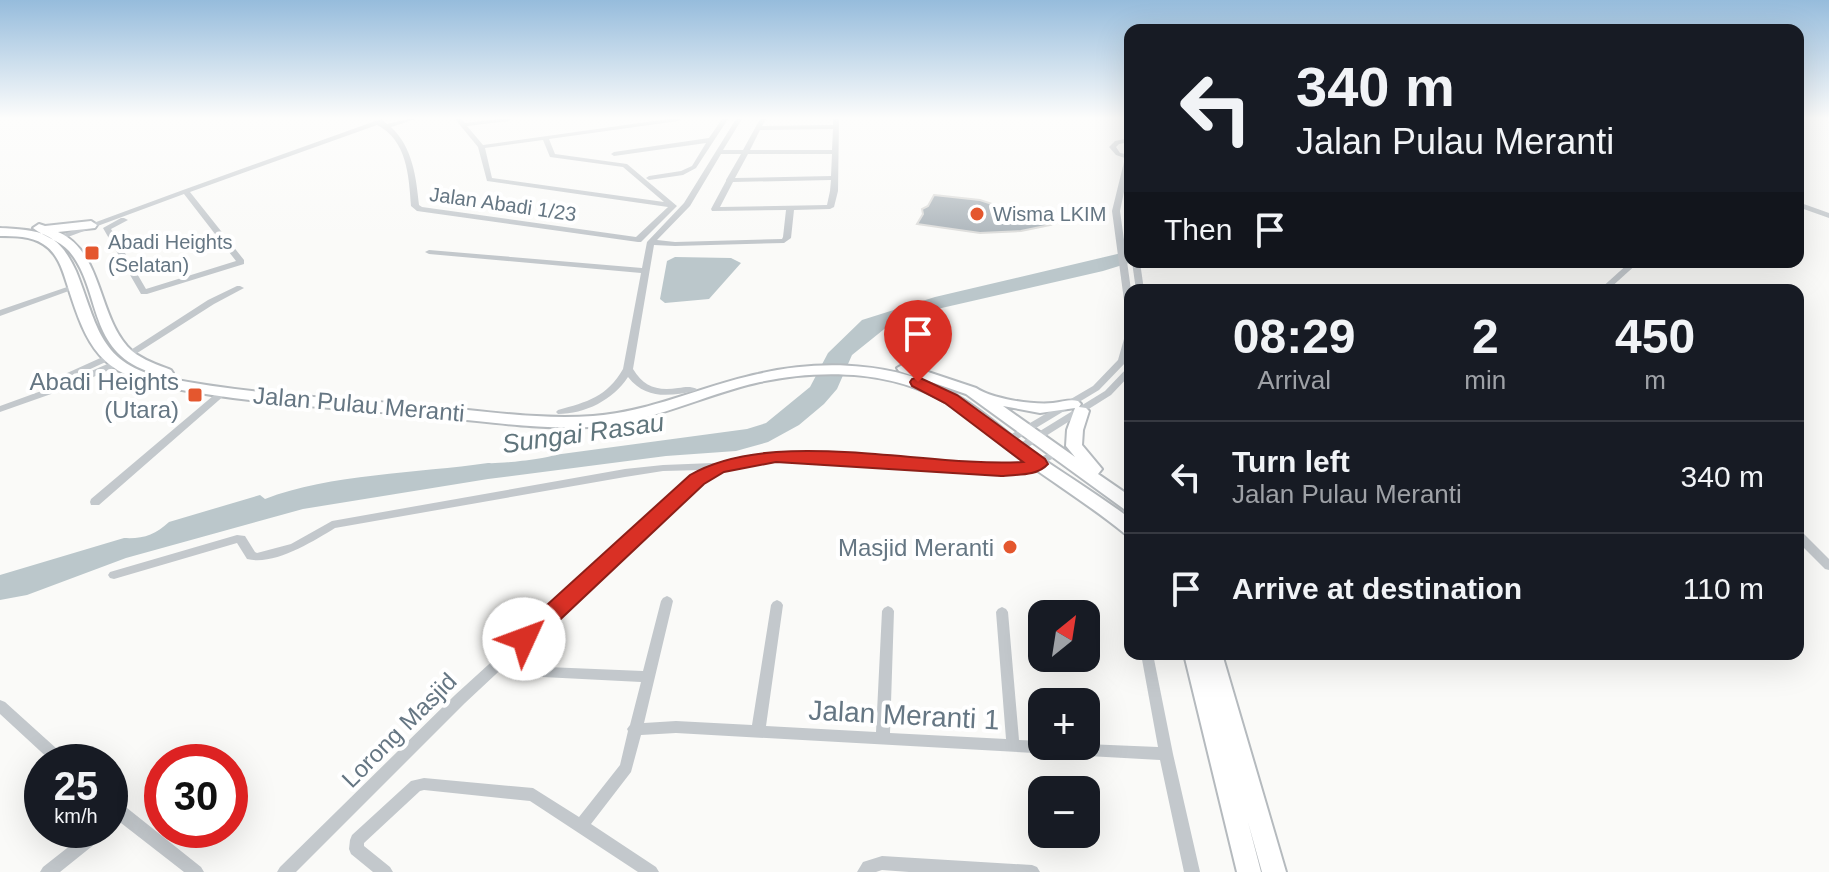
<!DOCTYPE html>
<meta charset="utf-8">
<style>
:root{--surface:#171b24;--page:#242831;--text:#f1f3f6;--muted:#9ea1a6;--line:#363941}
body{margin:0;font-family:Helvetica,sans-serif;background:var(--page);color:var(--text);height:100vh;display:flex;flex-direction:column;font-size:30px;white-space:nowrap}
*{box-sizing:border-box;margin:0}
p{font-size:26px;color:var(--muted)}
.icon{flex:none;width:44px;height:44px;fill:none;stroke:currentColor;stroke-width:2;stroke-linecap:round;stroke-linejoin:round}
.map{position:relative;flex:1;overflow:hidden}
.details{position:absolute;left:1124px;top:284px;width:680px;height:376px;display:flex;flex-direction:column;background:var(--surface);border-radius:16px;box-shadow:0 8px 32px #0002}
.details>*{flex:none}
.top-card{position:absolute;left:1124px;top:24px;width:680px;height:244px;border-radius:16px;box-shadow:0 8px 32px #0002;background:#171b24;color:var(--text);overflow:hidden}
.needle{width:52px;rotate:30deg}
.tools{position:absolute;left:1028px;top:600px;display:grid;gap:16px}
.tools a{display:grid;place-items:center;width:72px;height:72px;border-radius:16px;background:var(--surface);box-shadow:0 8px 32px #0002;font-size:40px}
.speed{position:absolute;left:24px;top:744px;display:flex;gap:16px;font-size:40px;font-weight:700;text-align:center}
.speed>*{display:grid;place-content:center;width:104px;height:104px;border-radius:50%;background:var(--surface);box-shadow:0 8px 32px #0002;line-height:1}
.speed small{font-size:20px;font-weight:400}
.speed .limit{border:12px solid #d22;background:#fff;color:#111}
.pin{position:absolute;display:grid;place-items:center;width:68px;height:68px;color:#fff;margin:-82px -34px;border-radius:50% 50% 50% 0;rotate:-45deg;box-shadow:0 0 8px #0007}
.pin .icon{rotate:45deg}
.me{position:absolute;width:88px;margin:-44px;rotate:47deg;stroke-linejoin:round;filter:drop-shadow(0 0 6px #0008)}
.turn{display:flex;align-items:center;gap:28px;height:168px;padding:0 40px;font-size:36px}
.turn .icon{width:104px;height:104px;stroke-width:2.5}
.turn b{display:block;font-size:56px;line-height:68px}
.then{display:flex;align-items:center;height:76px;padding:0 40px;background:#0003;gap:16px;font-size:30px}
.eta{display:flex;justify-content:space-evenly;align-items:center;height:136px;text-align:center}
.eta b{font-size:48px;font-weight:700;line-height:56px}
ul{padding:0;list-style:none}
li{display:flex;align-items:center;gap:24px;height:112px;padding:0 40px;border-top:2px solid var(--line)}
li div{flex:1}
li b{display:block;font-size:30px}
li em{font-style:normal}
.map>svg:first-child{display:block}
</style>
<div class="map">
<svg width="1829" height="872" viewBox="0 0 1829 872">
<rect width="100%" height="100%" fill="#fafaf8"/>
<path fill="#bbc7cb" d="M 1130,251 L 1132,262 L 1103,271 L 898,318 L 852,355 L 837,389 L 824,404 L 799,425 L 768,442 L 736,451 L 666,456 L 488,479 L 303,509 L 126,558 L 27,595 L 0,600 L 0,575 L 124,538 C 143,539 155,535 169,522 L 260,495 L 265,499 C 329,474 419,473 488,463 C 498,464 547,459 554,455 L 747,429 L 766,423 L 810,387 L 828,353 L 862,320 L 935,297 Z
M 675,257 L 731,258 L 741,263 L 709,299 L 665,303 L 660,299 L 667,261 Z"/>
<path fill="#aab3b9" stroke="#dcdcda" stroke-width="2" d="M 934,195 L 980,200 L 1001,207 L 1002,204 L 1030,213 L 1050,225 L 1021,231 L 980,233 L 917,224 L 923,214 L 922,209 L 928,206 Z"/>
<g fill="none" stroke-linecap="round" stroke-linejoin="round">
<g stroke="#b5babe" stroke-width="4">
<path id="primary" d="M 91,221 L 97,225 L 95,228 L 58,232 C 104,252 97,319 132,351 C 143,360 158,365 171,370 L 173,373 L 171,376 C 161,378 151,373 142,369 C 87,345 101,289 69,251 C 59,240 44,237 33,228 L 39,224 L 45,226 Z
M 0,228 C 16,229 35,229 49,237 C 62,244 70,258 76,271 C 98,326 99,365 166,378 C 252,395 342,399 430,406 C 484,411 539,420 593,416 C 650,412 702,386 758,374 C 821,359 896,362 954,394 C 982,409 1005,432 1030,450 C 1061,472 1094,492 1124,514 L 1130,519 L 1130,535 L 1124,533 C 1091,506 1055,484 1021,459 C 995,441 972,418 945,402 C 891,370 820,369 760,382 C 702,395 649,424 589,427 C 534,430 478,420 424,416 C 339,408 250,404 166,387 C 100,374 87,347 68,287 C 63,271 58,253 43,244 C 31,236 14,236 0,236 Z
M 904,364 L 976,388 C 992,399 1033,405 1053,403 C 1062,402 1070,399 1078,401 L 1081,404 L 1079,407 L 1086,408 L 1089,411 L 1083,430 L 1082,445 L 1102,469 L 1098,474 L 1130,496 L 1130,511 L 1124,509 L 966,394 L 899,371 L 897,368 ZM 1003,406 L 1040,413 L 1075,408 L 1067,430 L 1066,446 L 1075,457 Z
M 1184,654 L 1222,654 L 1286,872 L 1262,872 L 1248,822 L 1261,872 L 1237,872 Z"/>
</g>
<path fill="#c3c8cc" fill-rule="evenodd" d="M 381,119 L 387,124 L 408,119 L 416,119 L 391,127 C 413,148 416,177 419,205 L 422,207 L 636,237 L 668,207 L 487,181 L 478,147 L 455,119 L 461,119 L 465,123 L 498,119 L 512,119 L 509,121 L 467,126 L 483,145 L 668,119 L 681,119 L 678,121 L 549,139 L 555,154 L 627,164 L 677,206 L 641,242 L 638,242 L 417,211 L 411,206 C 409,176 407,140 377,125 L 190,192 L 244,260 L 244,264 L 147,294 L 141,294 L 103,228 L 121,218 L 124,218 L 128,220 L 111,229 L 146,289 L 236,261 L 184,194 L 57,241 L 54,241 L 50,239 L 183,190 ZM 543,140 L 550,157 L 623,167 L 664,202 L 492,178 L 485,148 Z
M 722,119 L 728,119 L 696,168 L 683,175 L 649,180 L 646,178 L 649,176 L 681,171 L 692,166 L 706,143 L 614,156 L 611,154 L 614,152 L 709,138 Z
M 736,119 L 742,119 L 723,150 L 743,150 L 760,119 L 766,119 L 762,126 L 833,125 L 833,119 L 839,119 L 838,191 L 834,207 L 830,209 L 794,210 L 791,238 L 784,243 L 675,246 L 654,245 L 633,369 C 644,387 657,391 678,388 C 686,387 690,386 697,389 L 695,391 C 670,396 646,400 628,377 C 613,400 585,414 558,414 L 556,412 L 558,410 C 587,402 607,397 623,369 L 641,273 L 429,254 L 425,252 L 429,250 L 642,268 L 647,242 L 684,203 ZM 833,129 L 832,150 L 750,150 L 760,130 ZM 721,154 L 741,154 L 726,180 L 726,181 L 711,209 L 712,211 L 786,210 L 783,237 L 782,239 L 675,242 L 657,240 L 690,206 ZM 748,154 L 832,154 L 831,176 L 735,178 ZM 831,180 L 830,191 L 827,205 L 720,207 L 733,182 Z
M 1130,138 L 1130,142 L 1119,144 L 1116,147 L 1120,153 L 1130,155 L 1130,163 L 1120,211 L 1131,290 L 1130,318 L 1126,315 L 1112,211 L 1125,158 L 1116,155 L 1109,147 L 1115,141 Z
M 1127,202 L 1130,202 L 1130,223 L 1126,221 Z
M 1798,202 L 1829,213 L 1829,218 L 1798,207 Z
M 1132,262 L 1140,262 L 1144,290 L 1136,290 Z
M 1630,262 L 1639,262 L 1608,290 L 1599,290 Z
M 70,286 L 73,286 L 77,288 L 0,316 L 0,310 Z
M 237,286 L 240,286 L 244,288 L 214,304 L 131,357 L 125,357 L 123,355 L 208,300 Z
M 1491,288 L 1505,288 L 1509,290 L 1490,290 Z
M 1130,329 L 1130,348 L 1127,361 L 1099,390 L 1011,443 L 1003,443 L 1002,441 L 1003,439 L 1093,386 L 1118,360 L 1126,332 Z
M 107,355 L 110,356 L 112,358 L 110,360 L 62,382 L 59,385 L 112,362 L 118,362 L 120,364 L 118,366 L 71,387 L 0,412 L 0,406 L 44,390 L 56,378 Z
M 1130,367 L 1130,375 L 1111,395 L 1022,451 L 1014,451 L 1013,449 L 1014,447 L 1105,391 L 1127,368 Z
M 223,389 L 226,390 L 228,392 L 226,394 L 99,505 L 91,505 L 90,502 L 91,499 L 220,390 Z
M 1057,449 L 1061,450 L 1062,452 L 1061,454 L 1034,469 L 1020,472 L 776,459 L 741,463 L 711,474 L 465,703 L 296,872 L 277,872 L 280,867 L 455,695 L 703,470 L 663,471 L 625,477 L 335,528 C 312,542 274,566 247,559 L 237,543 L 114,579 L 110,578 L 108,575 L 110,572 L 237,535 L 245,536 L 255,552 L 257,553 L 291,544 L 332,521 L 625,469 L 663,465 L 713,463 L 717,464 L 740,457 L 776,453 L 1020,466 L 1027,464 Z
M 1798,531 L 1802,532 L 1829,559 L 1829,570 L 1825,569 L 1798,542 Z
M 667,596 L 671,598 L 673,601 L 644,723 L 676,721 L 752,725 L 771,605 L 773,602 L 777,600 L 781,602 L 783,605 L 766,726 L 876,732 L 882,611 L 884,608 L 888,606 L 892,608 L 894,611 L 890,733 L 1006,739 L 996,612 L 998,609 L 1002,607 L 1006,609 L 1008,612 L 1019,740 L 1042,741 L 1042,746 L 1086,746 L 1086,744 L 1158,747 L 1141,654 L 1153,654 L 1173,754 L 1200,872 L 1184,872 L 1160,760 L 676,733 L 641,735 L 631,772 L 591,824 L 656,867 L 659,872 L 638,872 L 530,801 L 424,790 L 420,791 L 364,843 L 364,846 L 390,867 L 393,872 L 373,872 L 351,854 L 349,849 L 350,840 L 352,835 L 411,781 L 424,778 L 533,788 L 579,817 L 620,765 L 628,731 L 627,729 L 630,725 L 641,682 L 523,676 L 518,675 L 517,671 L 518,667 L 523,666 L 643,671 L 661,601 L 663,598 Z
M 0,700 L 5,702 L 67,758 L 69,762 L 52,762 L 0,714 Z
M 110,798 L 127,808 L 201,867 L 204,872 L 184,872 L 121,823 L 110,830 Z
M 90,830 L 108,830 L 106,835 L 60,872 L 40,872 L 43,867 Z
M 882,856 L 1032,865 L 1037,867 L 1040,872 L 909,872 L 882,870 L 876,872 L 857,872 L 863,862 Z"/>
<use href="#primary" fill="#fff" fill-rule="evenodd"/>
</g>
<linearGradient id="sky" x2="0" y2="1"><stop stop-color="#96bcdc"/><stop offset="0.49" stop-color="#fdfdfc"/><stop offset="1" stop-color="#fdfdfc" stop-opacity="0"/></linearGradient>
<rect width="1829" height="241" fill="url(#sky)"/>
<path fill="#d93025" stroke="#8d1f18" stroke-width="2" d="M 918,377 L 957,395 L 1045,459 L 1048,464 C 1036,477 1017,474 1001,476 L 776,462 L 724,472 L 704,484 L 532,646 L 524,648 L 516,646 L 513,639 L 516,633 L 690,475 C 774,426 925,468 1023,462 L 945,403 L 912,386 L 910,382 L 912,379 Z"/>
<g fill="#e4572e" stroke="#fff" stroke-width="3">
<circle cx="977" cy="214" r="8"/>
<rect x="84" y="245" width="16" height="16" rx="4"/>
<rect x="187" y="387" width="16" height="16" rx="4"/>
<circle cx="1010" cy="547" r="8"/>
</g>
<g text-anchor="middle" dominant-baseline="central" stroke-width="8" stroke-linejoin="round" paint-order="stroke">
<g font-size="20" fill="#657683" stroke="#fff">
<text transform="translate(503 204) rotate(8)">Jalan Abadi 1/23</text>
</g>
<g font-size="20" fill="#657683" stroke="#fff" text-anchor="start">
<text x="993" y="214">Wisma LKIM</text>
<text x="108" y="242">Abadi Heights<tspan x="108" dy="23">(Selatan)</tspan></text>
</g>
<g font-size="24" fill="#657683" stroke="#fff" text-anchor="end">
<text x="179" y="381">Abadi Heights<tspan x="179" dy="28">(Utara)</tspan></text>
<text x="994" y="547">Masjid Meranti</text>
</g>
<g font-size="24" fill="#657683" stroke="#fff">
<text transform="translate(359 404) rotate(5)">Jalan Pulau Meranti</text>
<text transform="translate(399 730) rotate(-45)">Lorong Masjid</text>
</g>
<g font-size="26" font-style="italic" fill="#60757c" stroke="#fff">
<text transform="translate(583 433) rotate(-8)">Sungai Rasau</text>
</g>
<g font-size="28" fill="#657683" stroke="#fff">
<text transform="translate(904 715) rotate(3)">Jalan Meranti 1</text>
</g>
</g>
</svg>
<div class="tools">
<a><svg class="needle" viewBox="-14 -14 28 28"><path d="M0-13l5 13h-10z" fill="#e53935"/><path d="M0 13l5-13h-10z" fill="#9ea1a6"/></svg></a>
<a>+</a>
<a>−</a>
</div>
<div class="speed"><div>25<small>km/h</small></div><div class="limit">30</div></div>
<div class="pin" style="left:918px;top:382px;background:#d93025"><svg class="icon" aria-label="arrive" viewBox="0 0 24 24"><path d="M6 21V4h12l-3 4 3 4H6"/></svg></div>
<svg class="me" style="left:524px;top:639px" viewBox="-20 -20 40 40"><circle r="19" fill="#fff"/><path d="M0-13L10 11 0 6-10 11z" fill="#d93025"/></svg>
<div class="top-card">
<div class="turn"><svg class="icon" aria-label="left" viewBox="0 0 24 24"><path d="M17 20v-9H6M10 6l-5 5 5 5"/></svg><div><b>340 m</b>Jalan Pulau Meranti</div></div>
<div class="then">Then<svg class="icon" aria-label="arrive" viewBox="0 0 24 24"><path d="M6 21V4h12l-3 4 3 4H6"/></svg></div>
</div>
<section class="details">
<div class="eta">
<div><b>08:29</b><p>Arrival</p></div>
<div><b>2</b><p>min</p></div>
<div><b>450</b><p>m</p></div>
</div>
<ul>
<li><svg class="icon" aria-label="left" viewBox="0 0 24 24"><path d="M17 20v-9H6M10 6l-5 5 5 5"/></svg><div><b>Turn left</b><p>Jalan Pulau Meranti</p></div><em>340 m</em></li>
<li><svg class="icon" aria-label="arrive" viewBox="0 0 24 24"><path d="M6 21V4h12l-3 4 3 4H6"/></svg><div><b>Arrive at destination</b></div><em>110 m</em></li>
</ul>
</section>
</div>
